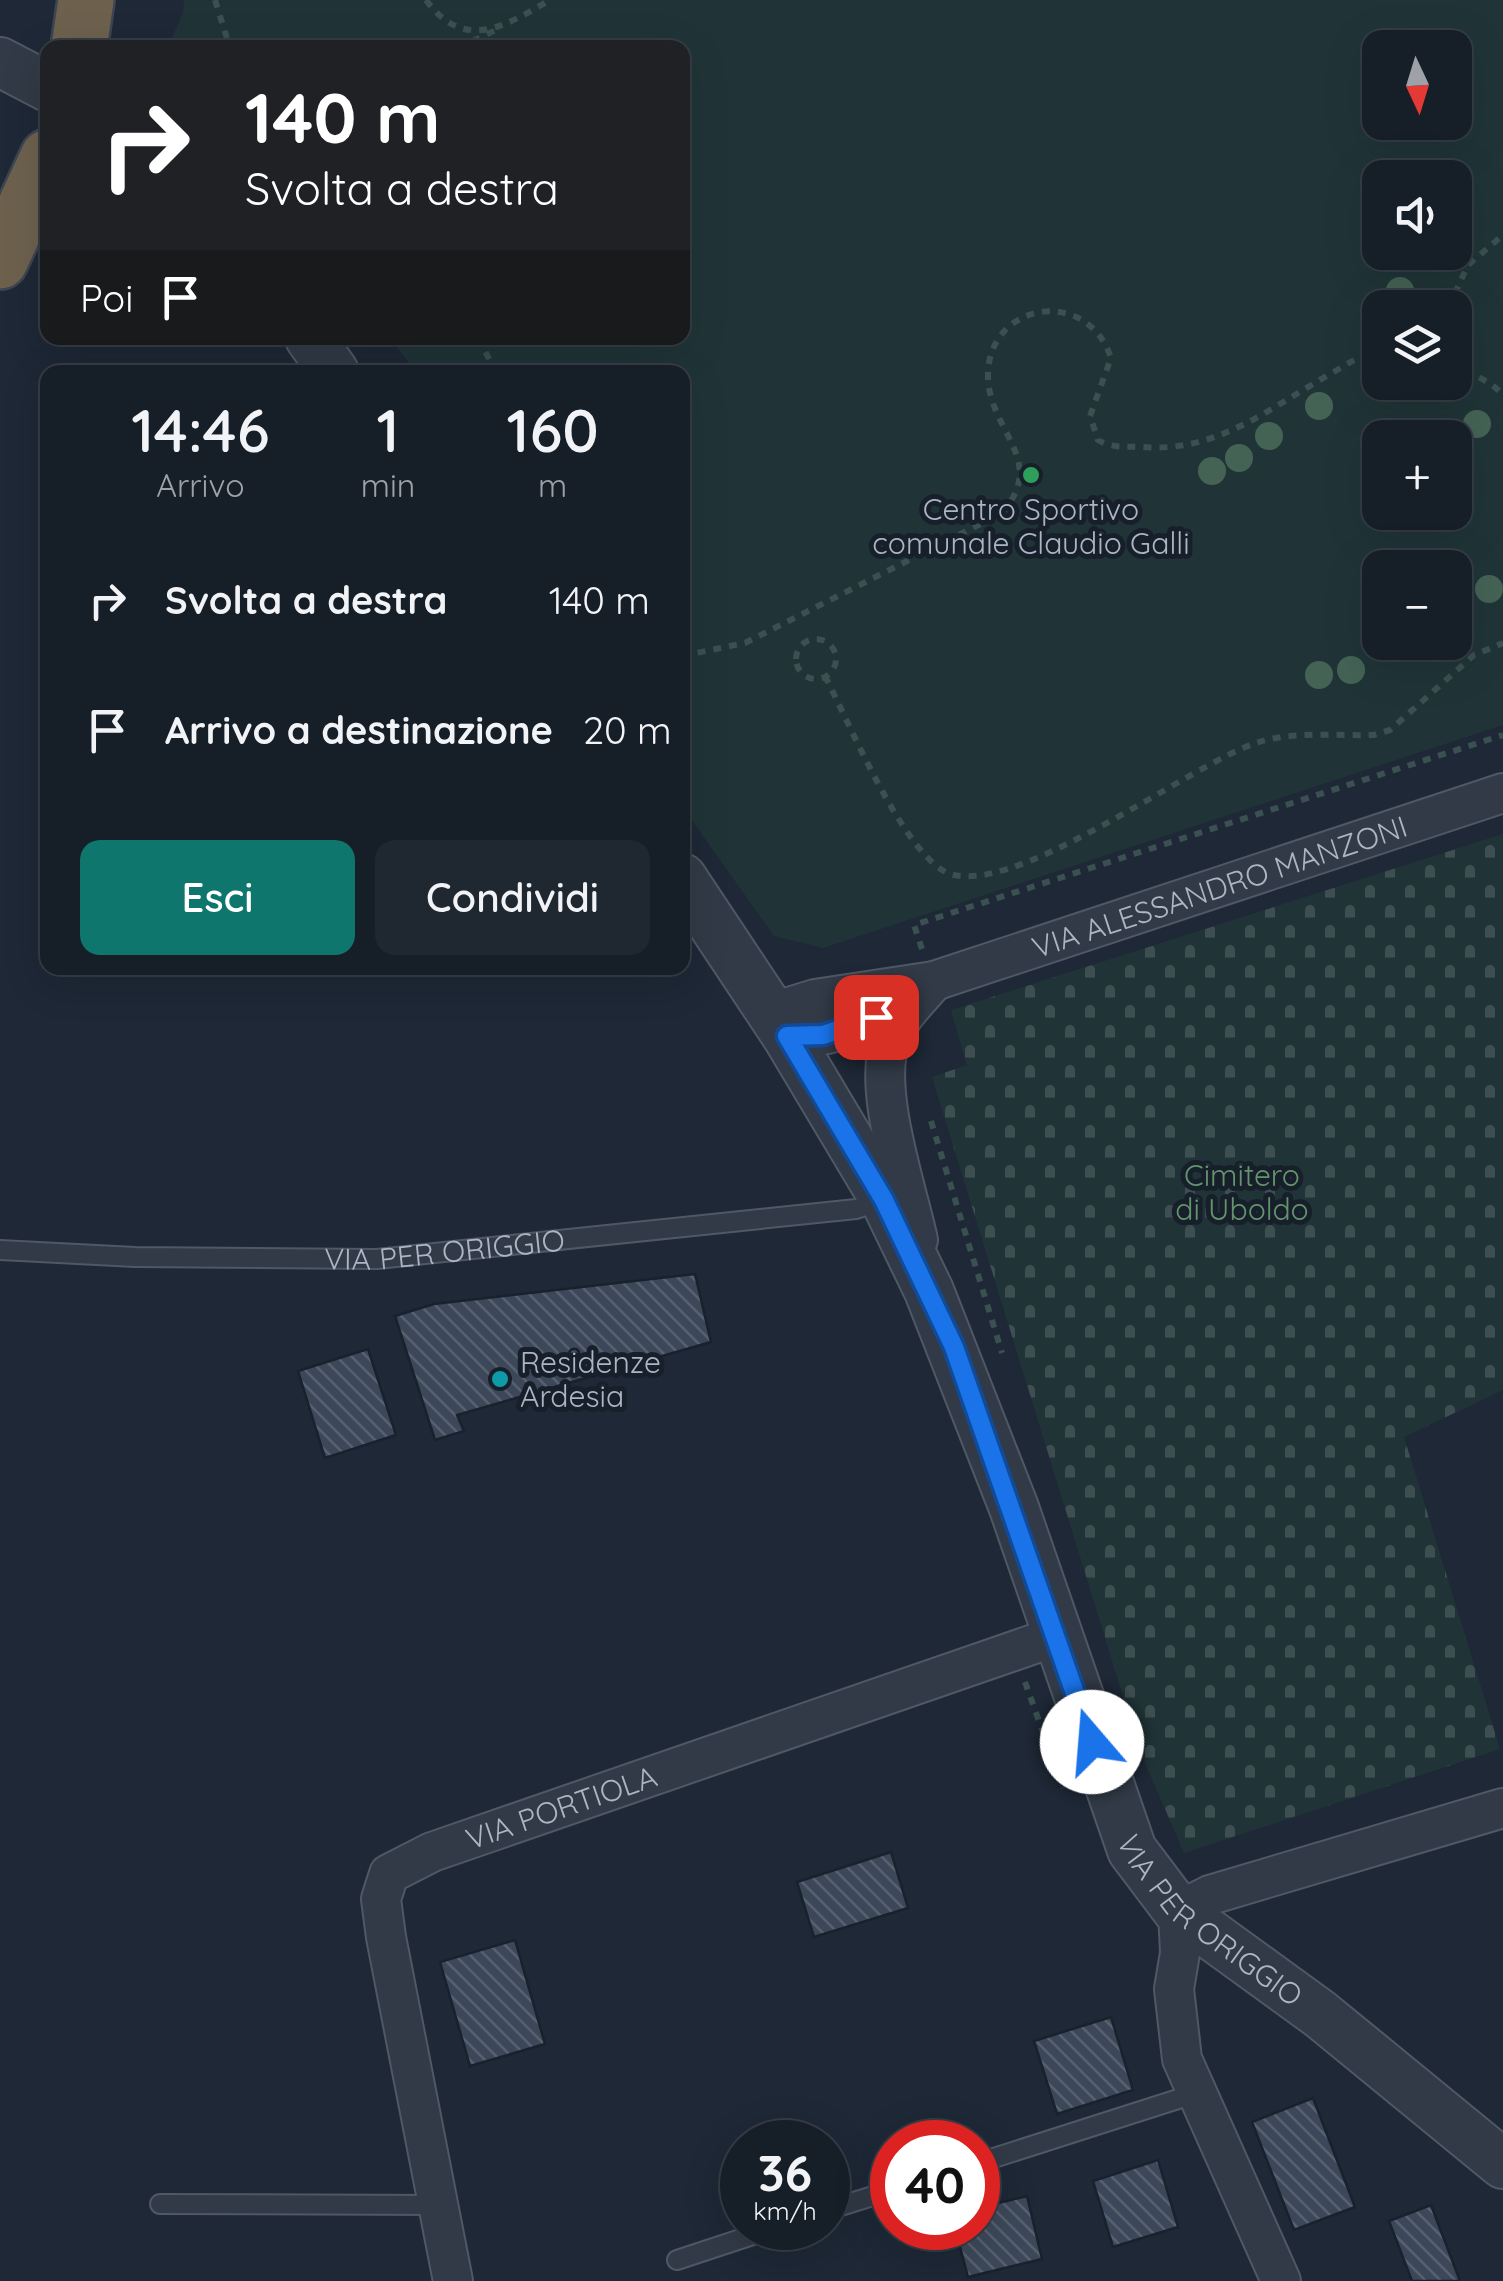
<!DOCTYPE html>
<html lang="it">
<meta charset="utf-8">
<style>
:root{--surface:#161e28;--page:#1f2730;--text:#f1f3f6;--muted:#9ea2a8;--line:#353c45;--accent:#0f766e}
body{margin:0;font-family:Quicksand,sans-serif;background:var(--page);color:var(--text);height:100vh;display:flex;flex-direction:column;font-size:38px;white-space:nowrap}
*{box-sizing:border-box;margin:0}
p{font-size:32px;color:var(--muted)}
.icon{flex:none;width:55px;height:55px;fill:none;stroke:currentColor;stroke-width:2;stroke-linecap:round;stroke-linejoin:round}
.map{position:relative;flex:1;overflow:hidden}
.drawer{position:absolute;left:40px;top:365px;width:650px;height:610px;display:flex;flex-direction:column;background:var(--surface);border-radius:20px;box-shadow:0 10px 40px #0002,0 0 0 2px var(--line)}
.drawer>*{flex:none}
.hud{position:absolute;left:40px;top:40px;width:650px;height:305px;border-radius:20px;box-shadow:0 10px 40px #0002,0 0 0 2px var(--line);background:#202124;color:#fff;overflow:hidden}
.needle{width:65px;rotate:176deg}
.buttons{position:absolute;left:1362px;top:30px;display:grid;gap:20px}
.buttons a{display:grid;place-items:center;width:110px;height:110px;border-radius:20px;background:var(--surface);box-shadow:0 10px 40px #0002,0 0 0 2px var(--line);font-size:50px}
.speed{position:absolute;left:720px;top:2120px;display:flex;gap:20px;font-size:50px;font-weight:700;text-align:center}
.speed>*{display:grid;place-content:center;width:130px;height:130px;border-radius:50%;background:var(--surface);box-shadow:0 10px 40px #0002,0 0 0 2px var(--line);line-height:1}
.speed small{font-size:25px;font-weight:400}
.speed .limit{border:15px solid #d22;background:#fff;color:#111}
.pin{position:absolute;display:grid;place-items:center;width:85px;height:85px;color:#fff;margin:-42px;border-radius:20px;box-shadow:0 5px 15px #0006}
.me{position:absolute;width:110px;margin:-55px;rotate:342deg;stroke-linejoin:round;filter:drop-shadow(0 0 8px #0008)}
.turn{display:flex;align-items:center;gap:35px;height:210px;padding:0 40px;font-size:45px}
.turn .icon{width:130px;height:130px;stroke-width:2.5}
.turn b{display:block;font-size:70px;line-height:85px}
.then{display:flex;align-items:center;height:95px;padding:0 40px;background:#0003;gap:20px;font-size:38px}
.eta{display:flex;justify-content:space-evenly;align-items:center;height:170px;text-align:center}
.eta b{font-size:60px;font-weight:600;line-height:70px}
.cta{display:flex;gap:20px;margin-top:auto;padding:20px 40px}
.cta a{flex:1;height:115px;border-radius:20px;background:var(--accent);color:#fff;font-size:40px;font-weight:600;line-height:115px;text-align:center}
.cta a+a{background:var(--page);color:var(--text)}
ul{padding:0;list-style:none}
li{display:flex;align-items:center;gap:30px;height:130px;padding:0 40px}
li div{flex:1}
li b{display:block;font-size:38px}
li em{font-style:normal}
.map>svg:first-child{display:block}
</style>
<div class="map">
<svg width="1503" height="2281" viewBox="0 0 1503 2281">
<defs>
<pattern id="cemetery-stones" width="16" height="16" patternUnits="userSpaceOnUse" patternTransform="scale(2.5)"><rect width="16" height="16" fill="#203437"/><path d="M2 7V4a2 2 0 0 1 4 0v3zM10 15v-3a2 2 0 0 1 4 0v3z" fill="#3e4f52"/></pattern>
<pattern id="building-back-hatch" width="6" height="6" patternUnits="userSpaceOnUse" patternTransform="scale(2.5)"><rect width="6" height="6" fill="#3c4859"/><path d="M-1 5l2 2M0 0l6 6M5-1l2 2" fill="none" stroke="#56606f"/></pattern>
</defs>
<rect width="100%" height="100%" fill="#1e2836"/>
<path fill="url(#cemetery-stones)" d="M 1503,834 L 1503,1390 L 1404,1437 L 1500,1749 L 1184,1853 L 1140,1751 L 932,1077 L 967,1065 L 951,1010 Z"/>
<path fill="#203437" fill-rule="evenodd" d="M 184,0 L 1503,0 L 1503,725 L 823,948 L 774,936 L 683,808 L 682,372 L 416,372 L 391,340 L 359,348 L 352,338 L 682,338 L 682,48 L 168,47 L 183,13 ZM 1380,48 L 1455,48 L 1455,122 L 1380,122 ZM 1380,178 L 1455,178 L 1455,252 L 1380,252 ZM 1380,308 L 1455,308 L 1455,382 L 1380,382 ZM 1380,438 L 1455,438 L 1455,512 L 1380,512 ZM 1380,568 L 1455,568 L 1455,642 L 1380,642 Z"/>
<path fill="url(#building-back-hatch)" stroke="#19212d" stroke-width="2.5" d="M 695,1274 L 711,1342 L 457,1415 L 464,1431 L 435,1440 L 395,1316 L 434,1304 Z
M 368,1349 L 396,1435 L 325,1458 L 298,1371 Z
M 891,1852 L 908,1908 L 814,1937 L 797,1882 Z
M 515,1940 L 545,2044 L 470,2066 L 440,1962 Z
M 1111,2017 L 1133,2090 L 1057,2114 L 1034,2041 Z
M 1313,2098 L 1355,2207 L 1294,2230 L 1252,2122 Z
M 1158,2160 L 1178,2227 L 1113,2247 L 1093,2181 Z
M 1027,2196 L 1042,2259 L 968,2277 L 955,2228 L 978,2228 L 978,2208 Z
M 1431,2205 L 1460,2281 L 1412,2281 L 1389,2221 Z"/>
<g fill="none" stroke-linecap="round" stroke-linejoin="round">
<g stroke="#4f5865" stroke-width="22">
<g id="service">
<path id="s1" d="M 0,1250 L 135,1257 L 377,1259 L 856,1209 L 884,1200"/>
<path d="M 978,2163 L 1197,2093"/>
<path d="M 160,2204 L 439,2205"/>
<path d="M 828,2210 L 892,2190"/>
<path d="M 677,2260 L 774,2228"/>
</g>
</g>
<g stroke="#4f5865" stroke-width="42">
<g id="minor">
<path id="s2" d="M 773,1012 L 815,999 L 934,981 L 1503,793"/>
<path d="M 787,1036 C 834,1042 876,1017 915,993"/>
<path d="M 918,1240 C 907,1188 870,1084 892,1036 C 901,1015 920,998 934,981"/>
<path id="s3" d="M 453,2281 L 386,1937 L 381,1899 L 389,1874 L 432,1852 L 1057,1636"/>
<path d="M 1281,2281 L 1182,2059 L 1174,1989 L 1180,1953 L 1178,1911 L 1210,1895 L 1503,1808"/>
</g>
</g>
<g stroke="#4f5865" stroke-width="52">
<g id="tertiary">
<path d="M 0,62 L 48,87"/>
<path d="M 310,338 L 334,372"/>
<path id="s4" d="M 682,878 L 787,1036 L 885,1200 L 929,1291 L 1014,1508 L 1132,1850 L 1178,1911 L 1320,2014 L 1503,2164"/>
</g>
</g>
<g stroke="#3c4551" stroke-width="60">
<path id="motorway" d="M 79,48 L 86,0
M 0,261 L 48,157"/>
</g>
<path stroke="#3a5051" stroke-width="6" stroke-dasharray="8 8" stroke-linecap="butt" d="M 215,0 L 230,48
M 426,0 C 464,52 504,27 550,0
M 458,48 L 496,30
M 1448,308 L 1468,265 L 1503,235
M 478,338 L 496,372
M 1455,357 C 1467,377 1491,378 1503,396
M796 659a20 20 0 1 1 40 0a20 20 0 1 1-40 0Z
M 682,656 L 745,643 L 1002,513 C 1048,460 990,432 988,378 C 986,302 1087,285 1111,358 L 1090,416 L 1098,440 C 1113,449 1125,446 1142,447 C 1218,453 1269,408 1332,373 C 1348,364 1361,354 1380,350
M 825,676 C 850,725 899,842 942,870 C 1003,908 1192,762 1259,742 C 1294,731 1337,736 1373,735 L 1390,730 L 1474,655 L 1503,643
M 922,949 L 914,925 L 1503,735
M 931,1121 L 1002,1353
M 1025,1682 L 1063,1788"/>
<use href="#service" stroke="#313a46" stroke-width="18"/>
<use href="#minor" stroke="#313a46" stroke-width="38"/>
<use href="#tertiary" stroke="#313a46" stroke-width="48"/>
<use href="#motorway" stroke="#6d614e" stroke-width="55"/>
</g>
<g fill="#446355">
<circle cx="1400" cy="291" r="14"/>
<circle cx="1319" cy="406" r="14"/>
<circle cx="1477" cy="424" r="14"/>
<circle cx="1269" cy="436" r="14"/>
<circle cx="1239" cy="458" r="14"/>
<circle cx="1212" cy="471" r="14"/>
<circle cx="1489" cy="589" r="14"/>
<circle cx="1351" cy="670" r="14"/>
<circle cx="1319" cy="675" r="14"/>
</g>
<g fill="none" stroke-linecap="round" stroke-linejoin="round">
<g stroke="#114b97" stroke-width="25">
<path id="route" d="M 876,1017 L 823,1035 L 787,1036 L 884,1200 L 954,1347 L 1092,1742"/>
</g>
<use href="#route" stroke="#1a73e8" stroke-width="18"/>
</g>
<circle fill="#2e9e5b" stroke="#171f2a" stroke-width="4" cx="1031" cy="475" r="10"/>
<circle fill="#0f9aa8" stroke="#171f2a" stroke-width="4" cx="500" cy="1379" r="10"/>
<g text-anchor="middle" dominant-baseline="central" stroke-width="10" stroke-linejoin="round" paint-order="stroke">
<g font-size="30" fill="#abb5c4" stroke="#171f2a">
<text x="1031" y="509">Centro Sportivo<tspan x="1031" dy="34">comunale Claudio Galli</tspan></text>
<text x="520" y="1362" text-anchor="start">Residenze<tspan x="520" dy="34">Ardesia</tspan></text>
</g>
<g font-size="30" fill="#abb5c4" stroke="#171f2a">
<text stroke="none"><textPath href="#s2" startOffset="465">VIA ALESSANDRO MANZONI</textPath></text>
<text stroke="none"><textPath href="#s1" startOffset="445">VIA PER ORIGGIO</textPath></text>
<text stroke="none"><textPath href="#s3" startOffset="600">VIA PORTIOLA</textPath></text>
<text stroke="none"><textPath href="#s4" startOffset="1182">VIA PER ORIGGIO</textPath></text>
</g>
<g font-size="30" fill="#63946e" stroke="#171f2a">
<text x="1242" y="1175">Cimitero<tspan x="1242" dy="34">di Uboldo</tspan></text>
</g>
</g>
</svg>
<div class="buttons">
<a><svg class="needle" viewBox="-14 -14 28 28"><path d="M0-13l5 13h-10z" fill="#e53935"/><path d="M0 13l5-13h-10z" fill="#9ea2a8"/></svg></a>
<a><svg class="icon" aria-label="sound" viewBox="0 0 24 24"><path d="M4 9h4l5-4v14l-5-4H4zM17 9q2 3 0 6"/></svg></a>
<a><svg class="icon" aria-label="layers" viewBox="0 0 24 24"><path d="M12 4l9 5-9 5-9-5zM3 14l9 5 9-5"/></svg></a>
<a>+</a>
<a>−</a>
</div>
<div class="speed"><div>36<small>km/h</small></div><div class="limit">40</div></div>
<div class="pin" style="left:876px;top:1017px;background:#d93025"><svg class="icon" aria-label="arrive" viewBox="0 0 24 24"><path d="M6 21V4h12l-3 4 3 4H6"/></svg></div>
<svg class="me" style="left:1092px;top:1742px" viewBox="-20 -20 40 40"><circle r="19" fill="#fff"/><path d="M0-13L10 11 0 6-10 11z" fill="#1a73e8"/></svg>
<div class="hud">
<div class="turn"><svg class="icon" aria-label="right" viewBox="0 0 24 24"><path d="M7 20v-9h11M14 6l5 5-5 5"/></svg><div><b>140 m</b>Svolta a destra</div></div>
<div class="then">Poi<svg class="icon" aria-label="arrive" viewBox="0 0 24 24"><path d="M6 21V4h12l-3 4 3 4H6"/></svg></div>
</div>
<section class="drawer">
<div class="eta">
<div><b>14:46</b><p>Arrivo</p></div>
<div><b>1</b><p>min</p></div>
<div><b>160</b><p>m</p></div>
</div>
<ul>
<li><svg class="icon" aria-label="right" viewBox="0 0 24 24"><path d="M7 20v-9h11M14 6l5 5-5 5"/></svg><div><b>Svolta a destra</b></div><em>140 m</em></li>
<li><svg class="icon" aria-label="arrive" viewBox="0 0 24 24"><path d="M6 21V4h12l-3 4 3 4H6"/></svg><div><b>Arrivo a destinazione</b></div><em>20 m</em></li>
</ul>
<div class="cta"><a>Esci</a><a>Condividi</a></div>
</section>
</div>
